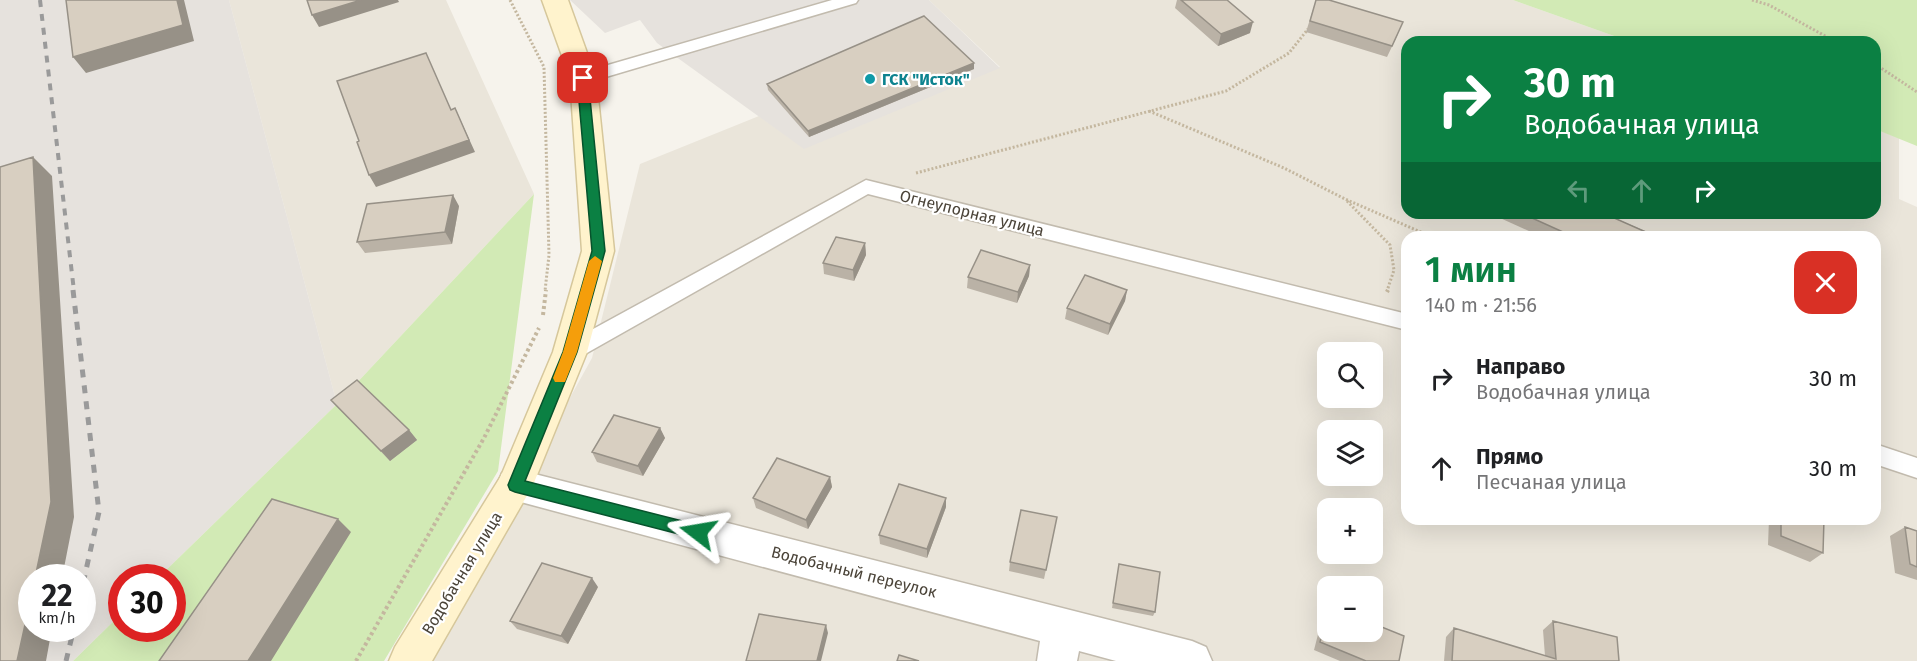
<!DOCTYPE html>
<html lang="ru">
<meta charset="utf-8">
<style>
:root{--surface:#fff;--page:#f6f6f6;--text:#202124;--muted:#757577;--accent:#0b8043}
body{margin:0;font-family:"Fira Sans",sans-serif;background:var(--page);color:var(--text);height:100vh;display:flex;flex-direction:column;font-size:22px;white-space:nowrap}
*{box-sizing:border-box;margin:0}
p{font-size:20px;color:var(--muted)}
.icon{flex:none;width:33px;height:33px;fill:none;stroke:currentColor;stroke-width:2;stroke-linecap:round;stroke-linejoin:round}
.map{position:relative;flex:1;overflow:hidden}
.details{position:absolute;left:1401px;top:231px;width:480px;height:294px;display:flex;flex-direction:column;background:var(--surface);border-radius:18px;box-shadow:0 6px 24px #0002}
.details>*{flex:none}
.hud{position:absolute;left:1401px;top:36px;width:480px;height:183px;border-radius:18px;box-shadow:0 6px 24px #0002;background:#0b8043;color:#fff;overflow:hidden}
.controls{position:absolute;left:1317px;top:342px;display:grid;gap:12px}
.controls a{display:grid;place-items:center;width:66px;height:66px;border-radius:12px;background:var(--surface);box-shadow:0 6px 24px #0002;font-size:30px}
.speed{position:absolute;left:18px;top:564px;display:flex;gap:12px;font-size:30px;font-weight:700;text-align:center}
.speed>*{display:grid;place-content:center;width:78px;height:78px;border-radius:50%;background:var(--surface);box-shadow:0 6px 24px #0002;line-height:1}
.speed small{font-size:15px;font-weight:400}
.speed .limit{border:9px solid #d22;background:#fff;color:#111}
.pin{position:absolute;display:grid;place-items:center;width:51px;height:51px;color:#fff;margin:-26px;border-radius:12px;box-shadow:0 3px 9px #0006}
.me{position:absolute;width:66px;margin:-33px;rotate:284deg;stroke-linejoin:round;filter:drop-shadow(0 0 4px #0008)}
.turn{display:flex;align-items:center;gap:21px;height:126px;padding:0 24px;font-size:27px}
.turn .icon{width:78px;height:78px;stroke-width:2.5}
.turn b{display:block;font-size:42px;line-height:51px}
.lanes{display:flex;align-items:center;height:57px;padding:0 24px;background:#0003;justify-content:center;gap:30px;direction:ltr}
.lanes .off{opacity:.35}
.round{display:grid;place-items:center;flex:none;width:63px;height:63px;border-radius:18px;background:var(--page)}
.headline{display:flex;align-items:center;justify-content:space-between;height:102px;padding:0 24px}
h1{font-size:36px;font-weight:600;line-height:45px;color:var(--accent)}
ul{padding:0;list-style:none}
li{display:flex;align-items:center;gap:18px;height:90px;padding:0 24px}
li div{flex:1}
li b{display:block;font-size:22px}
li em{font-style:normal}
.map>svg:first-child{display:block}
</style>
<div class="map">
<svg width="1917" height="661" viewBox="0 0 1917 661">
<rect width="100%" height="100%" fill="#f6f3ec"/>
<path fill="#eae5da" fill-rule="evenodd" d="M 229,0 L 446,0 L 534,194 L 337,404 Z
M 929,0 L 1513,0 L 1631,42 L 1407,42 L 1407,213 L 1875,213 L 1875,129 L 1899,138 L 1899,199 L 1917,207 L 1917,661 L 424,661 L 592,358 L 640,164 L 759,116 L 804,148 L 1000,67 ZM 1407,237 L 1875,237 L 1875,519 L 1407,519 ZM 1328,352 L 1372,352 L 1372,398 L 1328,398 ZM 1328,430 L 1372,430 L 1372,476 L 1328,476 ZM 1328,508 L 1372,508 L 1372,554 L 1328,554 ZM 1328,586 L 1372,586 L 1372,632 L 1328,632 Z"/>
<path fill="#e6e2dd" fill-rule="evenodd" d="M 0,0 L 229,0 L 337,404 L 159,577 L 122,578 L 121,614 L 73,661 L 0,661 ZM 32,578 L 82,578 L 82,628 L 32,628 Z
M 570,0 L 929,0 L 1000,68 L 804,149 L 657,43 L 640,20 L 605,33 Z"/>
<path fill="#d2eab5" d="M 1513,0 L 1917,0 L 1917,146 L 1875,129 L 1875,42 L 1631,42 Z
M 534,194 L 498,471 L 384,661 L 73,661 L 121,614 L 122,628 L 172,628 L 172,578 L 159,577 L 337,404 Z"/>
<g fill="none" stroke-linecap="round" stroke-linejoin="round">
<g stroke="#c2bbae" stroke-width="3">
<path id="lane" d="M 832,0 L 858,0 L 856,3 L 589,82 L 577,82 L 574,78 L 577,74 Z
M 866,180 L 1407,314 L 1407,330 L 868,194 L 578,358 L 570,361 L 562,358 L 559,352 L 562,346 Z
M 1875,444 L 1917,458 L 1917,478 L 1875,464 Z"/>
</g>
<g stroke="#c2bbae" stroke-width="3">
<path id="street" d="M 515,469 L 1192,641 L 1206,647 L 1212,661 L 1116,661 L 1079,651 L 1077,661 L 1037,661 L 1040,641 L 502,497 L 497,485 L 502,473 Z"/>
</g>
<g stroke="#d6c79b" stroke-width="3">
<path id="secondary" d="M 542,0 L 568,0 L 596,78 L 614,251 L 587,352 L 533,485 L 432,661 L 389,661 L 395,647 L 501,476 L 553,352 L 582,251 L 570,78 Z"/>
</g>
<path stroke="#c4b79f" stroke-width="3" stroke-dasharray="2 2" stroke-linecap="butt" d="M 510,0 L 544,67 L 549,255 L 545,291
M 1752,0 L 1769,5 L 1836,42
M 1875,64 L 1917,92
M 1149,111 L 1284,168 L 1345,199 L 1432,237
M 916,173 L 1226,91 L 1289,53 L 1308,29
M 1347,201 L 1390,245 L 1394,270 L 1387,291"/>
<path stroke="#c4b79f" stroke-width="4" stroke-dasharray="3 3" stroke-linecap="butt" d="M 1387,292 L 1388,290
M 543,315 L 546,290
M 356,661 L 484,438 L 539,328"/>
<use href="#lane" fill="#fff" fill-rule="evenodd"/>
<use href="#street" fill="#fff" fill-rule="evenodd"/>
<use href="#secondary" fill="#fff3cd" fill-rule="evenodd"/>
<path stroke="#9a9a9a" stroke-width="4" stroke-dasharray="7 7" stroke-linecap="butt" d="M 40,0 L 74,291"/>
<path stroke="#9a9a9a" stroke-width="5" stroke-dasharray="8 8" stroke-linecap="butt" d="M 73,290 L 99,512 L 82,588
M 66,661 L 74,628"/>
</g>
<path fill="#bab2a6" d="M 1177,0 L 1227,0 L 1250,33 L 1218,46 L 1175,8 Z
M 1316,0 L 1398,34 L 1387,57 L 1306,32 Z
M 974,69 L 809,137 L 768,90 L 767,84 Z
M 459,206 L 452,244 L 365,253 L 357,242 Z
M 1489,213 L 1603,213 L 1657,236 L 1658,234 L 1664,237 L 1542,237 Z
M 865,243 L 866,255 L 854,281 L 824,274 L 823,263 Z
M 1030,265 L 1029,276 L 1017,303 L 967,288 L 968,277 Z
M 1127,290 L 1125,301 L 1108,335 L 1065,319 L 1067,308 Z
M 331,400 L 409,430 L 417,440 L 390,461 Z
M 660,428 L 665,438 L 643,476 L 597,462 L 592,452 Z
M 830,477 L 832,487 L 808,529 L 756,508 L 753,498 Z
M 946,507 L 927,558 L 880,544 L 879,535 Z
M 1057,517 L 1044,579 L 1009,571 L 1010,562 Z
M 1769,519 L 1824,519 L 1823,553 L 1810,562 L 1768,545 Z
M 1905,527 L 1917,531 L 1917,580 L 1895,573 L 1890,536 Z
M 1119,564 L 1155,612 L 1153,616 L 1112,608 Z
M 598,587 L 568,644 L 517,629 L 510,621 Z
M 1328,609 L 1328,632 L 1399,661 L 1340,661 L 1314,650 L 1323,615 Z
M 1553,621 L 1619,661 L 1444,661 L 1446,637 L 1454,628 L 1545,656 L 1543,630 Z"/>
<path fill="#979187" d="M 177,0 L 184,0 L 194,41 L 86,73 L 73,57 Z
M 361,0 L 398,0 L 399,2 L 319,27 L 312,15 Z
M 1253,22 L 1250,33 L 1218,46 L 1221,34 Z
M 974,63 L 974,69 L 809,137 L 808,131 Z
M 455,108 L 475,152 L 376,187 L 369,175 Z
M 33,157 L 52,176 L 74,517 L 62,578 L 35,578 Z
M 453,195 L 459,206 L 452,244 L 445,232 Z
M 865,243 L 866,255 L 854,281 L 853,270 Z
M 1030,265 L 1029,276 L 1017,303 L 1018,292 Z
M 1127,290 L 1125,301 L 1108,335 L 1110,324 Z
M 660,428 L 665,438 L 643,476 L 638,466 Z
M 409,430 L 417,440 L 390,461 L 381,451 Z
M 830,477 L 832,487 L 808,529 L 806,520 Z
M 946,498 L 946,507 L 927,558 L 927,549 Z
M 338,519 L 351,532 L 271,661 L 248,661 Z
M 592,578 L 598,587 L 568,644 L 561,636 Z
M 32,593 L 32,628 L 52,628 L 46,661 L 17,661 Z
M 826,625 L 828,633 L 821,661 L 817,661 Z"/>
<path fill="#d8cfc1" stroke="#979187" stroke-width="1.5" d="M 66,0 L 177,0 L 183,25 L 73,57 Z
M 307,0 L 361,0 L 312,15 Z
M 1181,0 L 1227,0 L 1253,22 L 1221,34 Z
M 1316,0 L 1329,0 L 1403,22 L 1392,46 L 1310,21 Z
M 924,16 L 974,63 L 808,131 L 767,84 Z
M 426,53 L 451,110 L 455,108 L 469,140 L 369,175 L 357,142 L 359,141 L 337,81 Z
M 33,157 L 51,502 L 35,578 L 32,578 L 32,593 L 17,661 L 0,661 L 0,167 Z
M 453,195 L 445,232 L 357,242 L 367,204 Z
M 1521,213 L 1603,213 L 1657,237 L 1658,234 L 1664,237 L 1574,237 Z
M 836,237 L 865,243 L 853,270 L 823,263 Z
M 981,250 L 1030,265 L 1018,292 L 968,277 Z
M 1085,275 L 1127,290 L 1110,324 L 1067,308 Z
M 357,380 L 409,430 L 381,451 L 331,400 Z
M 614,415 L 660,428 L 638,466 L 592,452 Z
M 777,458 L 830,477 L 806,520 L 753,498 Z
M 899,484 L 946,498 L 927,549 L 879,535 Z
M 272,499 L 338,519 L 248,661 L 159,661 Z
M 1021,510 L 1057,517 L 1046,570 L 1010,562 Z
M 1781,519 L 1824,519 L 1823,553 L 1781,536 Z
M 1905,527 L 1917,531 L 1917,567 L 1910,564 Z
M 542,563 L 592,578 L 561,636 L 510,621 Z
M 1119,564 L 1160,572 L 1155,612 L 1113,603 Z
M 1328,613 L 1328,632 L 1372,632 L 1372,623 L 1404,636 L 1399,661 L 1366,661 L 1320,642 Z
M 759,614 L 826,625 L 817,661 L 746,661 Z
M 1553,621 L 1617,637 L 1619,661 L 1452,661 L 1454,628 L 1556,659 Z
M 899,655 L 919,661 L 897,661 Z"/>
<path fill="#0b8043" stroke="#07532c" stroke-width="1.5" d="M 583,75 L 588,78 L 605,251 L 577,352 L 525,481 L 698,525 L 703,527 L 705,532 L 703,537 L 698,539 L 515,492 L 510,490 L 508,485 L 563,352 L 592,251 L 577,78 Z"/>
<path fill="#f59e0b" d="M 595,256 L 602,261 L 577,352 L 565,382 L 555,382 L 553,378 L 563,352 L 589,261 Z"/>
<circle fill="#0f9aa8" stroke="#fff" stroke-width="2" cx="870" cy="79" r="6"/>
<g text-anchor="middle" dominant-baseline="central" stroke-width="4.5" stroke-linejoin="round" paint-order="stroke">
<g font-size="16" font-weight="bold" fill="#0d838f" stroke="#fff" text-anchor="start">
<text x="882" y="79">ГСК "Исток"</text>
</g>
<g font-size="16" fill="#4b4439" stroke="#fff">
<text transform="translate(972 213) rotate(14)">Огнеупорная улица</text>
<text transform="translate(854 572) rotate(14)">Водобачный переулок</text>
<text transform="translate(462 573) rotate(-59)">Водобачная улица</text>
</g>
</g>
</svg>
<div class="controls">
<a><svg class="icon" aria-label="search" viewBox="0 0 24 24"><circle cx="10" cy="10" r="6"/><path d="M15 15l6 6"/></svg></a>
<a><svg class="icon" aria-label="layers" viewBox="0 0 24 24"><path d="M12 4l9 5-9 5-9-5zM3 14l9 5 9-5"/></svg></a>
<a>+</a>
<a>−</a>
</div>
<div class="speed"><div>22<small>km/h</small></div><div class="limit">30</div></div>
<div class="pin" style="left:583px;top:78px;background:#d93025"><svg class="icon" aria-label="arrive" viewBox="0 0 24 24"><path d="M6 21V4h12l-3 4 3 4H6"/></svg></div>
<svg class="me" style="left:698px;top:532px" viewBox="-20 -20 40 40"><path d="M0-17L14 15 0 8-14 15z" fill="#0b8043" stroke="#fff" stroke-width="4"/></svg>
<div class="hud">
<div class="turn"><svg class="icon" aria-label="right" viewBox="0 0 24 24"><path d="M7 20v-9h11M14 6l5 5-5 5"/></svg><div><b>30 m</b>Водобачная улица</div></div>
<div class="lanes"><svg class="icon off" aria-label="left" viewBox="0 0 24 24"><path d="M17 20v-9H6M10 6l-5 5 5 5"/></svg><svg class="icon off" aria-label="ahead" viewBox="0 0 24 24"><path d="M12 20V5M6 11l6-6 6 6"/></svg><svg class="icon" aria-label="right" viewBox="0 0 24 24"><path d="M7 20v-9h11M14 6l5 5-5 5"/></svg></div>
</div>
<section class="details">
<div class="headline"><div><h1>1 мин</h1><p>140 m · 21:56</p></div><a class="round" style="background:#d93025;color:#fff"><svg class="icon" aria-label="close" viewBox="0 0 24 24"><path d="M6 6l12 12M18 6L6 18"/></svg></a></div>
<ul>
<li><svg class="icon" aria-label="right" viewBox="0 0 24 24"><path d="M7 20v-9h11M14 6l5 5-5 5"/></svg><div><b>Направо</b><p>Водобачная улица</p></div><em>30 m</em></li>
<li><svg class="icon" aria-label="ahead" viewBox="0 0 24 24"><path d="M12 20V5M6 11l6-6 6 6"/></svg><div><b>Прямо</b><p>Песчаная улица</p></div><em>30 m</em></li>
</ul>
</section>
</div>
